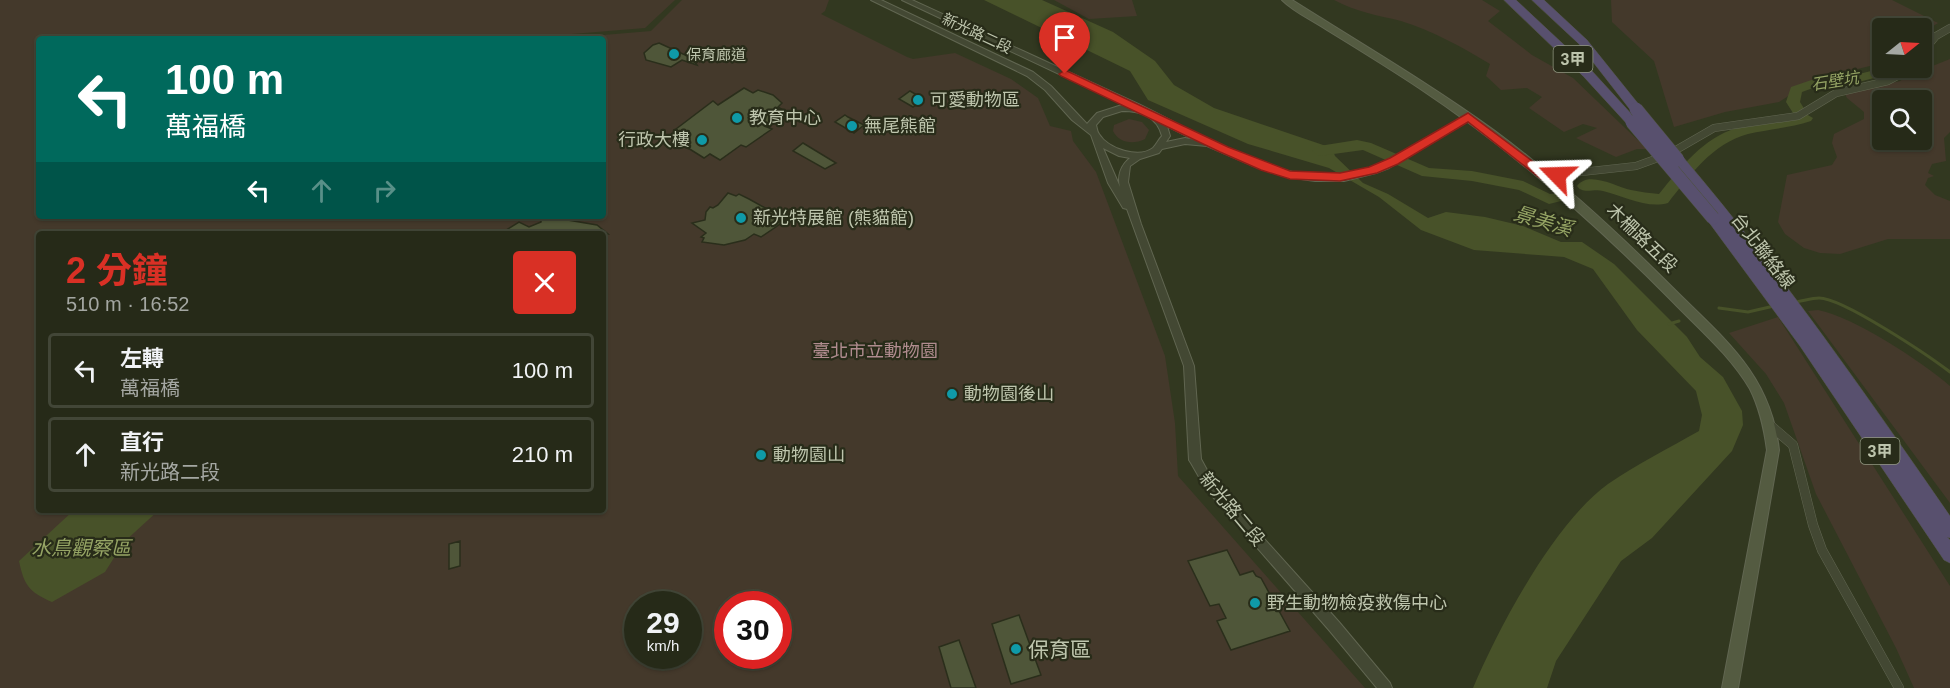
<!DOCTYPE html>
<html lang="zh-TW">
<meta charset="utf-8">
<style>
:root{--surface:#262a18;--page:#323625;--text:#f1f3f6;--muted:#a4a7a2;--line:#424637;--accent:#d93025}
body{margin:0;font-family:Arial,"Noto Sans TC",sans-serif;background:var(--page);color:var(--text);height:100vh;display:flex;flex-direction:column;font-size:22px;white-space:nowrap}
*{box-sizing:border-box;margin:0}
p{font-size:20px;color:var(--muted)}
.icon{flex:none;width:33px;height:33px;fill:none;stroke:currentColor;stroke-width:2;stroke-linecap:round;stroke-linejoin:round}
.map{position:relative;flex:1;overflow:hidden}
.sheet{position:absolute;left:36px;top:231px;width:570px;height:282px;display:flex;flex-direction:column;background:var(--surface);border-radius:6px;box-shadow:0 2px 4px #0004,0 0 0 2px var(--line)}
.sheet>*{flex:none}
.banner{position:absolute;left:36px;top:36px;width:570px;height:183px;border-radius:6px;box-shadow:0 2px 4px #0004,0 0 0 2px var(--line);background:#00695c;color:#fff;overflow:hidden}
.needle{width:39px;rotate:72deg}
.controls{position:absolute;left:1872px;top:18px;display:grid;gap:12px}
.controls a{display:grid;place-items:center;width:60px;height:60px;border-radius:6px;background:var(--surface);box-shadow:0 2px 4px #0004,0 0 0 2px var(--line);font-size:30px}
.speed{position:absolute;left:624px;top:591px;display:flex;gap:12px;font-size:30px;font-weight:700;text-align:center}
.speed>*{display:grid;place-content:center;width:78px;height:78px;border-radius:50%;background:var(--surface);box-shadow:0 2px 4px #0004,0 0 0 2px var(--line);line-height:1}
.speed small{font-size:15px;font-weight:400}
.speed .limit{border:9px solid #d22;background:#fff;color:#111}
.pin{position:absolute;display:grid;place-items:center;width:51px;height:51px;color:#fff;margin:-62px -26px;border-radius:50% 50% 50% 0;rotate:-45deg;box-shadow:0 0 6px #0007}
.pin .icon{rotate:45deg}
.me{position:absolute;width:66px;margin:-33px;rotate:292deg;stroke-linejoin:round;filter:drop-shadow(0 0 4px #0008)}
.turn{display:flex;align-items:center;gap:21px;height:126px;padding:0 30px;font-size:27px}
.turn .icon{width:78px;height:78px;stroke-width:2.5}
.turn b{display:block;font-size:42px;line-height:51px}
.lanes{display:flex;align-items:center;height:57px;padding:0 30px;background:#0003;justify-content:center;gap:30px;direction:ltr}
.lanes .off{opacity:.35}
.round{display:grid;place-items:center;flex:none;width:63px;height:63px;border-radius:6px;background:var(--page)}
.summary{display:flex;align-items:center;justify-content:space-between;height:102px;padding:0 30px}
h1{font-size:36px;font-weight:700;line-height:45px;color:var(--accent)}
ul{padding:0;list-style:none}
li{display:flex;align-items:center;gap:18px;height:75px;margin:0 12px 9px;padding:0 18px;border:3px solid var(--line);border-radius:6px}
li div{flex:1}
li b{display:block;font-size:22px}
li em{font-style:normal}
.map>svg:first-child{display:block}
</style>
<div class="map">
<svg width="1950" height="688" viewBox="0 0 1950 688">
<rect width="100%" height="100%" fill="#323820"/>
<path fill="#44392b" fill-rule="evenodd" d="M 0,0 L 675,0 L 645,28 L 511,39 L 39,39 L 39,216 L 603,216 L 603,39 L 556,39 L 651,31 L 682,0 L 829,0 L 825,11 L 821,14 L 907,57 L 913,59 L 955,53 L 1011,79 L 1038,98 L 1050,126 L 1071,131 L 1073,141 L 1096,172 L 1165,356 L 1175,423 L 1178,476 L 1365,688 L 0,688 ZM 39,234 L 603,234 L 603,510 L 39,510 ZM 638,604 L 688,604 L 688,656 L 638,656 ZM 728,604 L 778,604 L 778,656 L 728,656 Z
M 1054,0 L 1132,0 L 1137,16 L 1089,19 Z
M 1334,0 L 1482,0 L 1500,11 L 1488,21 L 1532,55 L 1573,78 L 1647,149 L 1637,149 L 1616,157 L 1576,138 L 1597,128 L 1583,124 L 1564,132 L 1529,108 L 1542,97 L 1527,88 L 1501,90 L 1486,76 L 1490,64 C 1462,47 1433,31 1401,21 C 1377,15 1356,12 1334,0 Z
M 1611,0 L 1892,0 L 1938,23 L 1922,33 L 1922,28 L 1882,28 L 1882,63 L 1813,80 L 1779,102 L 1725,112 L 1674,127 L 1654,61 L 1612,22 Z
M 1950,59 L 1950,132 L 1944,138 L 1946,161 L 1932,164 L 1928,173 L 1934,176 L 1928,178 L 1925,185 L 1935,195 L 1950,201 L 1950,239 L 1888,239 L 1840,254 L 1820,253 L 1804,248 L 1785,234 L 1778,222 L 1787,175 L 1832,165 L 1837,157 L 1832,143 L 1834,134 L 1864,119 L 1864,112 L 1847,98 L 1845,94 L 1900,81 L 1920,68 L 1925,69 ZM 1882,100 L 1922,100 L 1922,140 L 1882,140 Z
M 1129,119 L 1142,122 L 1149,130 L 1145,139 C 1133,145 1119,143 1113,131 L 1114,125 Z
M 1818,310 C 1854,317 1921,361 1950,386 L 1950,503 L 1808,311 Z
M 1778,317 L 1950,586 L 1950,688 L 1914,688 L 1896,648 L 1816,494 L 1784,403 L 1766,374 L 1729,333 Z"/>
<path fill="#485229" d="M 984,0 L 1042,0 L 1113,32 L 1155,61 L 1174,85 L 1214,108 L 1332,148 L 1335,156 L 1363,183 L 1388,194 L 1428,218 L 1446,212 L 1485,217 L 1523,226 L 1561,242 L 1582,242 L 1614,264 L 1687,337 L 1700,357 L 1723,377 L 1742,411 L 1743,425 L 1732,451 L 1652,538 L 1621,561 L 1556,661 L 1547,688 L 1473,688 C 1499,627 1554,523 1608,484 C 1637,464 1669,448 1699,431 L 1702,415 L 1696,391 L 1637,330 L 1593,269 L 1564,257 L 1474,250 L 1421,230 L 1379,197 L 1329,168 L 1248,144 L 1148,100 L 1130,71 Z
M 74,510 L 159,510 L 124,542 L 105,572 L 52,602 C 29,592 24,585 19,561 Z"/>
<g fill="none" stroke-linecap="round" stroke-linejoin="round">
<path stroke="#485229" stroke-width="2" d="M 1819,298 L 1822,298"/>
<path stroke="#485229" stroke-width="3" d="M 1796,302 C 1803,301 1812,298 1819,298 C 1843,298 1929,356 1950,372
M 1719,308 L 1748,312 L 1774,306
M 1669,324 L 1679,321"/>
<path fill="#485229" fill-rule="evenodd" d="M 1883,68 L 1902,68 L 1901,71 L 1847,85 L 1824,84 L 1802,92 L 1800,102 L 1805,110 L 1803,113 L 1793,113 L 1786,102 L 1791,87 L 1823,76 L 1847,77 Z
M 1806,114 L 1813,118 L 1811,121 C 1790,128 1769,129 1748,134 C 1713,143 1689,176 1668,203 C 1647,209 1623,196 1603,191 C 1594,188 1583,195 1577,186 C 1589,170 1616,187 1631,190 C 1640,192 1650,193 1659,194 C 1681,167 1703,138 1737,128 C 1760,121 1783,120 1806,114 Z
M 1357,140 L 1371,143 L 1429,168 L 1472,171 L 1523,181 L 1550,194 L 1561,193 L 1563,197 L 1561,201 L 1549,204 L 1519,190 L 1472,181 L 1422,176 L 1363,150 L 1319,156 L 1312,151 L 1319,146 Z"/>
</g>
<path fill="#4f5639" stroke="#2a2e1b" stroke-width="1.5" d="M 659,43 L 685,55 L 693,52 L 704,56 L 695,62 L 697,65 L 682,60 L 671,67 L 646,60 L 644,53 L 653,45 Z
M 744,88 L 753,93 L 758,90 L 773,95 L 782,103 L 778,107 L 788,113 L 767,127 L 772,129 L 746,147 L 741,145 L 720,160 L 710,154 L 704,158 L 680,143 L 685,138 L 675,133 L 678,131 L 676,129 L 713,101 L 718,105 Z
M 910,91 L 924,99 L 913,107 L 899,99 Z
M 845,115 L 848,117 L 864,125 L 854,133 L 835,122 Z
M 803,143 L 836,163 L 825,169 L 793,151 Z
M 728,193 L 736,196 L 739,194 L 749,199 L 776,214 L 773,216 L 783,222 L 761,237 L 754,234 L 745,240 L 724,245 L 702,242 L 704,238 L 701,237 L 706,233 L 692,223 L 705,220 L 706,212 L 710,207 L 713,208 L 718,205 Z
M 556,218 L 597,225 L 608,234 L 500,234 L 519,222 L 529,227 L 541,222 L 541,220 Z
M 460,541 L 460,566 L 449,569 L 449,544 Z
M 1227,550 L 1240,575 L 1253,571 L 1256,576 L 1261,578 L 1290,631 L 1231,650 L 1217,621 L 1226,618 L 1219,604 L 1210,606 L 1188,561 Z
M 1019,615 L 1041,675 L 1011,684 L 992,624 Z
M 959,640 L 976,688 L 951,688 L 939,647 Z"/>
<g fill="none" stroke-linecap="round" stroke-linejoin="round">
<g stroke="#616651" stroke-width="8">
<path id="minor-far1" d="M 1922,53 L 1936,36 L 1950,28
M 1545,176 L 1636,166 L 1669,154 L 1714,128 L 1798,116 L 1836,93 L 1888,81 L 1913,68"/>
</g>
<g stroke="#616651" stroke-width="10">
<path id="minor" d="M 1771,426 L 1793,445 L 1813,525 L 1822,550 L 1899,688"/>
</g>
<g stroke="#616651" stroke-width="2">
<path id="tertiary" d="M 871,0 L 881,0 L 1033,72 L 1051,86 L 1087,124 L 1097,113 L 1122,105 L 1127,106 L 902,0 L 912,0 C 987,34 1061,69 1136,103 C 1200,133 1269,183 1344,175 C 1389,169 1428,137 1466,115 L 1472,115 L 1472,119 L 1389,168 L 1376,173 L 1344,181 L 1315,181 L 1287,177 L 1256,167 L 1207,146 L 1185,144 L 1162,149 L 1159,153 L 1140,159 L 1130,166 L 1128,182 L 1141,224 L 1194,366 L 1201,459 L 1214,483 L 1339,622 L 1390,683 L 1392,688 L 1377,688 L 1329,630 L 1206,489 L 1191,463 L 1189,460 L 1184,366 L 1127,209 L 1123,208 L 1108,183 L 1091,135 L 1072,120 L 1045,90 L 1027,76 ZM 1122,111 C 1141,111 1157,116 1162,136 C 1159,139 1156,145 1153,148 C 1139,159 1108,149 1099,134 C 1097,132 1097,128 1096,125 L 1103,117 ZM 1167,126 L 1195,140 L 1185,138 L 1166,142 L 1170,136 ZM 1103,148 L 1119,156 L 1130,158 C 1121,165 1117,176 1120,187 Z"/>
</g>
<g stroke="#616651" stroke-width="2">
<path id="secondary" d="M 1282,0 L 1292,0 C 1360,43 1430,84 1495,131 C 1558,178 1616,231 1672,287 C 1723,338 1771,374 1779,450 L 1738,688 L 1722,688 L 1767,450 C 1764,428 1760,409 1750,389 C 1730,355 1699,329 1672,301 C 1594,222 1512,150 1419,88 C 1389,68 1358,49 1327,30 C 1312,20 1294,12 1282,0 Z"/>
</g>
<g stroke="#4e523e" stroke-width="1">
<path id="motorway" d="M 1504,0 L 1516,0 L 1592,71 L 1636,119 L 1638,122 L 1636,125 L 1628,125 L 1584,77 Z
M 1532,0 L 1544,0 L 1587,40 L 1640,106 L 1640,112 L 1632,112 L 1579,44 Z
M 1678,156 L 1683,157 C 1780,271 1865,393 1950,516 L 1950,538 L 1947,537 L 1950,540 L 1950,563 L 1944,560 L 1800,346 L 1708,221 L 1706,218 L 1708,215 L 1716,214 L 1673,163 L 1672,160 Z"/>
</g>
<use href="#minor-far1" stroke="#434833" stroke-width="7"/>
<use href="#minor" stroke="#434833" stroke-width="9"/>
<use href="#tertiary" fill="#434833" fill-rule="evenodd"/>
<use href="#secondary" fill="#545b41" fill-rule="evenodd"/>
<use href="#motorway" fill="#58506e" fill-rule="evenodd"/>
<g stroke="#4e523e" stroke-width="14" stroke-linecap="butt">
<path id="motorway-bridge" d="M 1636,109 L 1678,160
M 1632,122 L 1713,218"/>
</g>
<use href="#motorway-bridge" stroke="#58506e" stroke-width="13"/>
</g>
<path fill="#d93025" stroke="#8d1f18" stroke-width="1.5" d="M 1065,70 L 1228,147 L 1290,171 L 1340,173 L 1369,167 L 1390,158 L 1468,113 L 1547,172 L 1557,171 L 1563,175 L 1557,179 L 1541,179 L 1468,122 L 1398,164 L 1377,173 L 1340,181 L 1290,179 L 1261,170 L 1220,152 L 1061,76 L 1059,74 Z"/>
<g fill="#0f9aa8" stroke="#282c19" stroke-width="2">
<circle cx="674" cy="54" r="6"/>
<circle cx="918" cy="100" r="6"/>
<circle cx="737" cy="118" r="6"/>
<circle cx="852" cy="126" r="6"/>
<circle cx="702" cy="140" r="6"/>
<circle cx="741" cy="218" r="6"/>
<circle cx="952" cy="394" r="6"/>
<circle cx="761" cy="455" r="6"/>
<circle cx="1255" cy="603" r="6"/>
<circle cx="1016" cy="649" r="6"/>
</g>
<g text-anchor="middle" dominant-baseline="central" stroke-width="4.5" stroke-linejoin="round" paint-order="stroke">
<g font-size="15" fill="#bec5ad" stroke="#282c19">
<text transform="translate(977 33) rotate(25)">新光路二段</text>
</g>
<g font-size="15" fill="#bec5ad" stroke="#282c19" text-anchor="start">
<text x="686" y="54">保育廊道</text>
</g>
<g fill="#282c19" stroke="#919781" stroke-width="1.5">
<rect x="1553.5" y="46" width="39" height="26" rx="4.5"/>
<rect x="1860.5" y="438" width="39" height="26" rx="4.5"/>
</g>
<g font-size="16" font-weight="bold" fill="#bec5ad">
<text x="1573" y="59">3甲</text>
<text x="1880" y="451">3甲</text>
</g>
<g font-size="16" font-style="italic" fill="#96a565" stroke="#282c19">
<text transform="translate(1835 81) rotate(-9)">石壁坑</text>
</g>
<g font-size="18" fill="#bec5ad" stroke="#282c19" text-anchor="start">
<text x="930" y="100">可愛動物區</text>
<text x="749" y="118">教育中心</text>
<text x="864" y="126">無尾熊館</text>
<text x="690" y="140" text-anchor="end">行政大樓</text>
<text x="753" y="218">新光特展館 (熊貓館)</text>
<text x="964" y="394">動物園後山</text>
<text x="773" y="455">動物園山</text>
<text x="1267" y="603">野生動物檢疫救傷中心</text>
</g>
<g font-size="18" fill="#bec5ad" stroke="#282c19">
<text transform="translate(1642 238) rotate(44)">木柵路五段</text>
<text transform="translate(1763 251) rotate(52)">台北聯絡線</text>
<text transform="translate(1232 509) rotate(50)">新光路二段</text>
</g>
<g font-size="18" fill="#b08c8f" stroke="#282c19">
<text x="875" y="351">臺北市立動物園</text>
</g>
<g font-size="20" font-style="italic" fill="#96a565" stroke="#282c19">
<text transform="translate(1543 221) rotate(17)">景美溪</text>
<text x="81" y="548">水鳥觀察區</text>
</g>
<g font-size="21" fill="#bec5ad" stroke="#282c19" text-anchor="start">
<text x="1028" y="649">保育區</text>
</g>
</g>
</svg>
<div class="controls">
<a><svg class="needle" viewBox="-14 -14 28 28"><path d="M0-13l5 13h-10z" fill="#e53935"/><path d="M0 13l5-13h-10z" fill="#a4a7a2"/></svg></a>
<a><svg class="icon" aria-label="search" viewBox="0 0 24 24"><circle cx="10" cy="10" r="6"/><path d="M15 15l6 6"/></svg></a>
</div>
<div class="speed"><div>29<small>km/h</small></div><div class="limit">30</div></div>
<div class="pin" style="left:1065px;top:74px;background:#d93025"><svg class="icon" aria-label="arrive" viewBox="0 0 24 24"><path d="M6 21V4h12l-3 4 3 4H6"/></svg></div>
<svg class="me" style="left:1557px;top:175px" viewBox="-20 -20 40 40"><path d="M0-17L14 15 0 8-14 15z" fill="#d93025" stroke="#fff" stroke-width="4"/></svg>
<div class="banner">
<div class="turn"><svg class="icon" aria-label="left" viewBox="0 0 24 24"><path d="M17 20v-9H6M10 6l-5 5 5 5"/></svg><div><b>100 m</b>萬福橋</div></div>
<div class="lanes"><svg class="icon" aria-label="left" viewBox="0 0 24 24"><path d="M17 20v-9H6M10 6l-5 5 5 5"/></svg><svg class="icon off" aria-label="ahead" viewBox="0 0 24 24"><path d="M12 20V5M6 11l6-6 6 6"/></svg><svg class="icon off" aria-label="right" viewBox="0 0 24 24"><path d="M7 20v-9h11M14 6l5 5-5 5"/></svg></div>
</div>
<section class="sheet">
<div class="summary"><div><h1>2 分鐘</h1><p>510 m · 16:52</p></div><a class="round" style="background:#d93025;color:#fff"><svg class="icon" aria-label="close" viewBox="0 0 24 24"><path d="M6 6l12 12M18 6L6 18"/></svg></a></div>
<ul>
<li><svg class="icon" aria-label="left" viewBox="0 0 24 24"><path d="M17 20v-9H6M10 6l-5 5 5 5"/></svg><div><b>左轉</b><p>萬福橋</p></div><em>100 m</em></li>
<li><svg class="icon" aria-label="ahead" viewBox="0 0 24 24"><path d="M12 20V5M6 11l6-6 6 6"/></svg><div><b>直行</b><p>新光路二段</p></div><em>210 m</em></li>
</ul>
</section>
</div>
